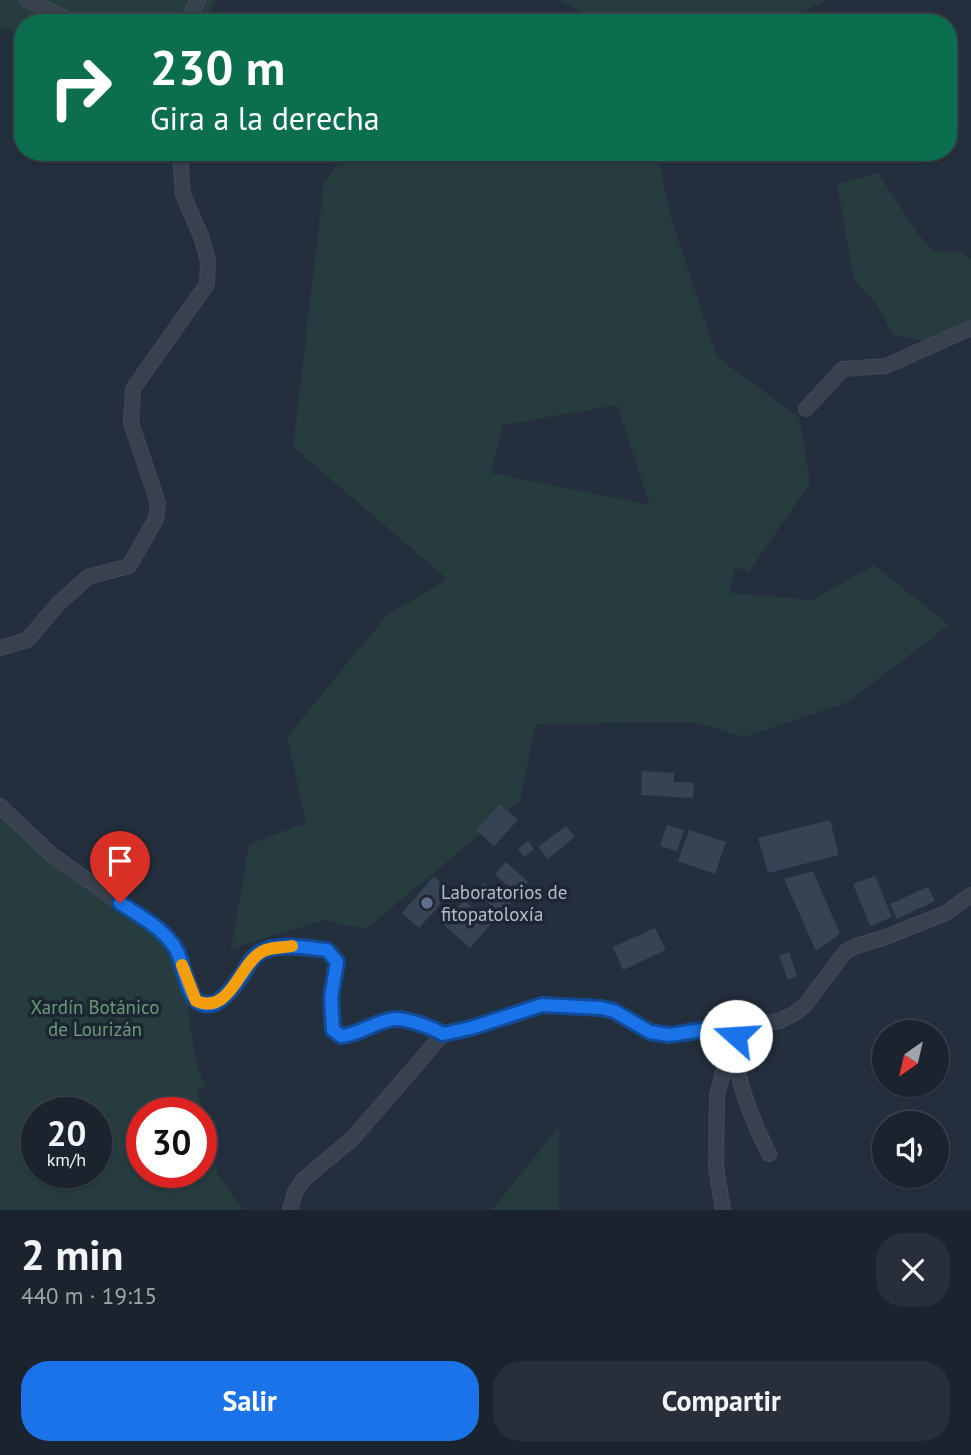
<!DOCTYPE html>
<html lang="es">
<meta charset="utf-8">
<style>
:root{--surface:#1b232e;--page:#282f3a;--text:#f1f3f6;--muted:#a0a4aa;--line:#39404a;--accent:#1a73e8}
body{margin:0;font-family:"PT Sans",sans-serif;background:var(--page);color:var(--text);height:100vh;display:flex;flex-direction:column;font-size:26px;white-space:nowrap}
*{box-sizing:border-box;margin:0}
p{font-size:23px;color:var(--muted)}
.icon{flex:none;width:38px;height:38px;fill:none;stroke:currentColor;stroke-width:2;stroke-linecap:round;stroke-linejoin:round}
.map{position:relative;height:1210px;overflow:hidden}
.details{display:flex;flex-direction:column;background:var(--surface);flex:1}
.details>*{flex:none}
.hud{position:absolute;left:14px;top:14px;width:943px;height:147px;border-radius:28px;box-shadow:0 2px 5px #0004,0 0 0 2px var(--line);background:#0b6e4f;color:#fff;overflow:hidden}
.needle{width:46px;rotate:214deg}
.tools{position:absolute;left:872px;top:1020px;display:grid;gap:14px}
.tools a{display:grid;place-items:center;width:77px;height:77px;border-radius:50%;background:var(--surface);box-shadow:0 2px 5px #0004,0 0 0 2px var(--line);font-size:35px}
.speed{position:absolute;left:21px;top:1097px;display:flex;gap:14px;font-size:35px;font-weight:700;text-align:center}
.speed>*{display:grid;place-content:center;width:91px;height:91px;border-radius:50%;background:var(--surface);box-shadow:0 2px 5px #0004,0 0 0 2px var(--line);line-height:1}
.speed small{font-size:18px;font-weight:400}
.speed .limit{border:10px solid #d22;background:#fff;color:#111}
.pin{position:absolute;display:grid;place-items:center;width:60px;height:60px;color:#fff;margin:-72px -30px;border-radius:50% 50% 50% 0;rotate:-45deg;box-shadow:0 0 7px #0007}
.pin .icon{rotate:45deg}
.me{position:absolute;width:77px;margin:-38px;rotate:289deg;stroke-linejoin:round;filter:drop-shadow(0 0 5px #0008)}
.turn{display:flex;align-items:center;gap:24px;height:147px;padding:0 21px;font-size:32px}
.turn .icon{width:91px;height:91px;stroke-width:2.5}
.turn b{display:block;font-size:49px;line-height:60px}
.round{display:grid;place-items:center;flex:none;width:74px;height:74px;border-radius:28px;background:var(--page)}
.head{display:flex;align-items:center;justify-content:space-between;height:119px;padding:0 21px}
h1{font-size:42px;font-weight:700;line-height:52px}
.cta{display:flex;gap:14px;margin-top:auto;padding:14px 21px}
.cta a{flex:1;height:80px;border-radius:28px;background:var(--accent);color:#fff;font-size:28px;font-weight:700;line-height:80px;text-align:center}
.cta a+a{background:var(--page);color:var(--text)}
.map>svg:first-child{display:block}
</style>
<div class="map">
<svg width="971" height="1210" viewBox="0 0 971 1210">
<rect width="100%" height="100%" fill="#242f3e"/>
<path fill="#263c3f" fill-rule="evenodd" d="M 0,0 L 216,0 L 202,23 L 23,23 L 23,34 L 0,26 Z
M 559,0 L 826,0 L 800,14 L 746,23 L 602,23 Z
M 347,152 L 533,152 L 542,157 L 571,159 L 572,152 L 657,152 L 670,215 L 717,357 L 799,417 L 810,483 L 749,572 L 734,567 L 730,593 L 813,600 L 874,565 L 949,625 L 848,702 L 744,737 L 694,722 L 536,724 L 520,801 L 366,929 L 324,920 L 231,949 L 249,844 L 306,823 L 287,737 L 387,615 L 443,582 L 446,578 L 293,447 L 324,183 ZM 617,405 L 650,505 L 491,473 L 503,425 Z
M 878,173 L 918,234 L 935,253 L 961,251 L 971,260 L 971,323 L 925,341 L 893,335 L 875,302 L 854,280 L 837,184 Z
M 0,808 L 175,952 L 193,1002 L 188,1007 C 191,1033 194,1061 205,1086 L 197,1089 L 218,1175 L 243,1210 L 0,1210 ZM 37,1113 L 96,1113 L 96,1172 L 37,1172 ZM 142,1113 L 201,1113 L 201,1172 L 142,1172 Z
M 559,1127 L 559,1210 L 492,1210 Z"/>
<path fill="#364354" d="M 642,771 L 674,773 L 674,782 L 694,783 L 693,798 L 641,795 Z
M 500,804 L 518,820 L 494,846 L 476,830 Z
M 830,820 L 839,855 L 768,873 L 758,838 Z
M 667,825 L 684,830 L 677,851 L 660,846 Z
M 566,826 L 575,837 L 548,859 L 538,847 Z
M 689,830 L 726,842 L 715,874 L 678,861 Z
M 528,841 L 534,849 L 524,857 L 518,849 Z
M 506,862 L 528,882 L 516,894 L 495,874 Z
M 813,871 L 840,934 L 816,951 L 784,879 Z
M 434,876 L 451,892 L 419,928 L 402,913 Z
M 875,876 L 892,917 L 870,926 L 853,884 Z
M 483,883 L 511,903 L 504,914 L 475,894 Z
M 928,887 L 935,901 L 897,919 L 890,904 Z
M 464,900 L 491,924 L 470,948 L 443,924 Z
M 655,928 L 666,950 L 623,970 L 613,947 Z
M 789,952 L 797,976 L 788,980 L 779,955 Z"/>
<g fill="none" stroke-linecap="round" stroke-linejoin="round">
<g stroke="#414a57" stroke-width="16">
<path id="minor" d="M 27,0 L 75,23
M 186,23 L 198,0
M 806,409 L 843,369 L 886,366 L 971,328
M 0,648 L 27,640 L 59,603 L 88,577 L 129,566 L 156,519 L 158,503 L 131,423 L 133,389 L 207,284 L 208,261 L 201,236 L 183,195 L 180,152
M 0,806 L 52,855 L 159,930 L 176,949 L 196,1001 C 231,1016 237,965 261,952 C 278,942 308,948 327,950 L 337,962 L 331,998 L 333,1030 L 341,1036 C 360,1035 377,1020 395,1019 C 406,1018 433,1028 443,1034
M 735,1050 C 738,1087 753,1121 769,1154
M 290,1210 L 295,1192 L 303,1180 L 353,1138 L 443,1034 L 471,1028 L 542,1005 L 601,1008 L 613,1011 L 650,1032 L 669,1035 L 728,1025 L 752,1025 L 779,1021 L 794,1014 L 805,1005 L 846,951 L 856,946 L 886,937 L 946,913 L 971,895
M 723,1210 L 716,1167 L 717,1095 L 724,1069 L 735,1046 L 738,1025"/>
</g>
<use href="#minor" stroke="#38414e" stroke-width="14"/>
</g>
<g fill="none" stroke-linecap="round" stroke-linejoin="round">
<g stroke="#114b97" stroke-width="18">
<path id="route" d="M 120,903 C 140,916 165,929 177,951 C 183,964 187,993 197,1001 C 202,1005 211,1006 217,1002 C 227,996 236,984 242,975 C 247,967 253,955 263,951 C 282,943 307,948 327,950 L 337,962 L 331,998 L 333,1030 L 341,1036 C 360,1035 377,1020 395,1019 C 406,1018 433,1028 443,1034 L 471,1028 L 542,1005 L 601,1008 L 614,1011 L 650,1032 L 669,1035 L 737,1025 L 736,1036"/>
</g>
<use href="#route" stroke="#1a73e8" stroke-width="12"/>
<path stroke="#f59e0b" stroke-width="12" d="M 182,965 L 196,1001 C 230,1015 238,967 260,953 C 268,947 283,948 292,946"/>
</g>
<circle fill="#5c6f8a" stroke="#1d2633" stroke-width="2.5" cx="427" cy="903" r="7"/>
<g text-anchor="middle" dominant-baseline="central" stroke-width="7" stroke-linejoin="round" paint-order="stroke">
<g font-size="19" fill="#b4bcc9" stroke="#1d2633" text-anchor="start">
<text x="441" y="892">Laboratorios de<tspan x="441" dy="22">fitopatoloxía</tspan></text>
</g>
<g font-size="19" fill="#6b9a76" stroke="#1d2633">
<text x="95" y="1007">Xardín Botánico<tspan x="95" dy="22">de Lourizán</tspan></text>
</g>
</g>
</svg>
<div class="tools">
<a><svg class="needle" viewBox="-14 -14 28 28"><path d="M0-13l5 13h-10z" fill="#e53935"/><path d="M0 13l5-13h-10z" fill="#a0a4aa"/></svg></a>
<a><svg class="icon" aria-label="sound" viewBox="0 0 24 24"><path d="M4 9h4l5-4v14l-5-4H4zM17 9q2 3 0 6"/></svg></a>
</div>
<div class="speed"><div>20<small>km/h</small></div><div class="limit">30</div></div>
<div class="pin" style="left:120px;top:903px;background:#d93025"><svg class="icon" aria-label="arrive" viewBox="0 0 24 24"><path d="M6 21V4h12l-3 4 3 4H6"/></svg></div>
<svg class="me" style="left:736px;top:1036px" viewBox="-20 -20 40 40"><circle r="19" fill="#fff"/><path d="M0-13L10 11 0 6-10 11z" fill="#1a73e8"/></svg>
<div class="hud">
<div class="turn"><svg class="icon" aria-label="right" viewBox="0 0 24 24"><path d="M7 20v-9h11M14 6l5 5-5 5"/></svg><div><b>230 m</b>Gira a la derecha</div></div>
</div>
</div>
<section class="details">
<div class="head"><div><h1>2 min</h1><p>440 m · 19:15</p></div><a class="round"><svg class="icon" aria-label="close" viewBox="0 0 24 24"><path d="M6 6l12 12M18 6L6 18"/></svg></a></div>
<div class="cta"><a>Salir</a><a>Compartir</a></div>
</section>
